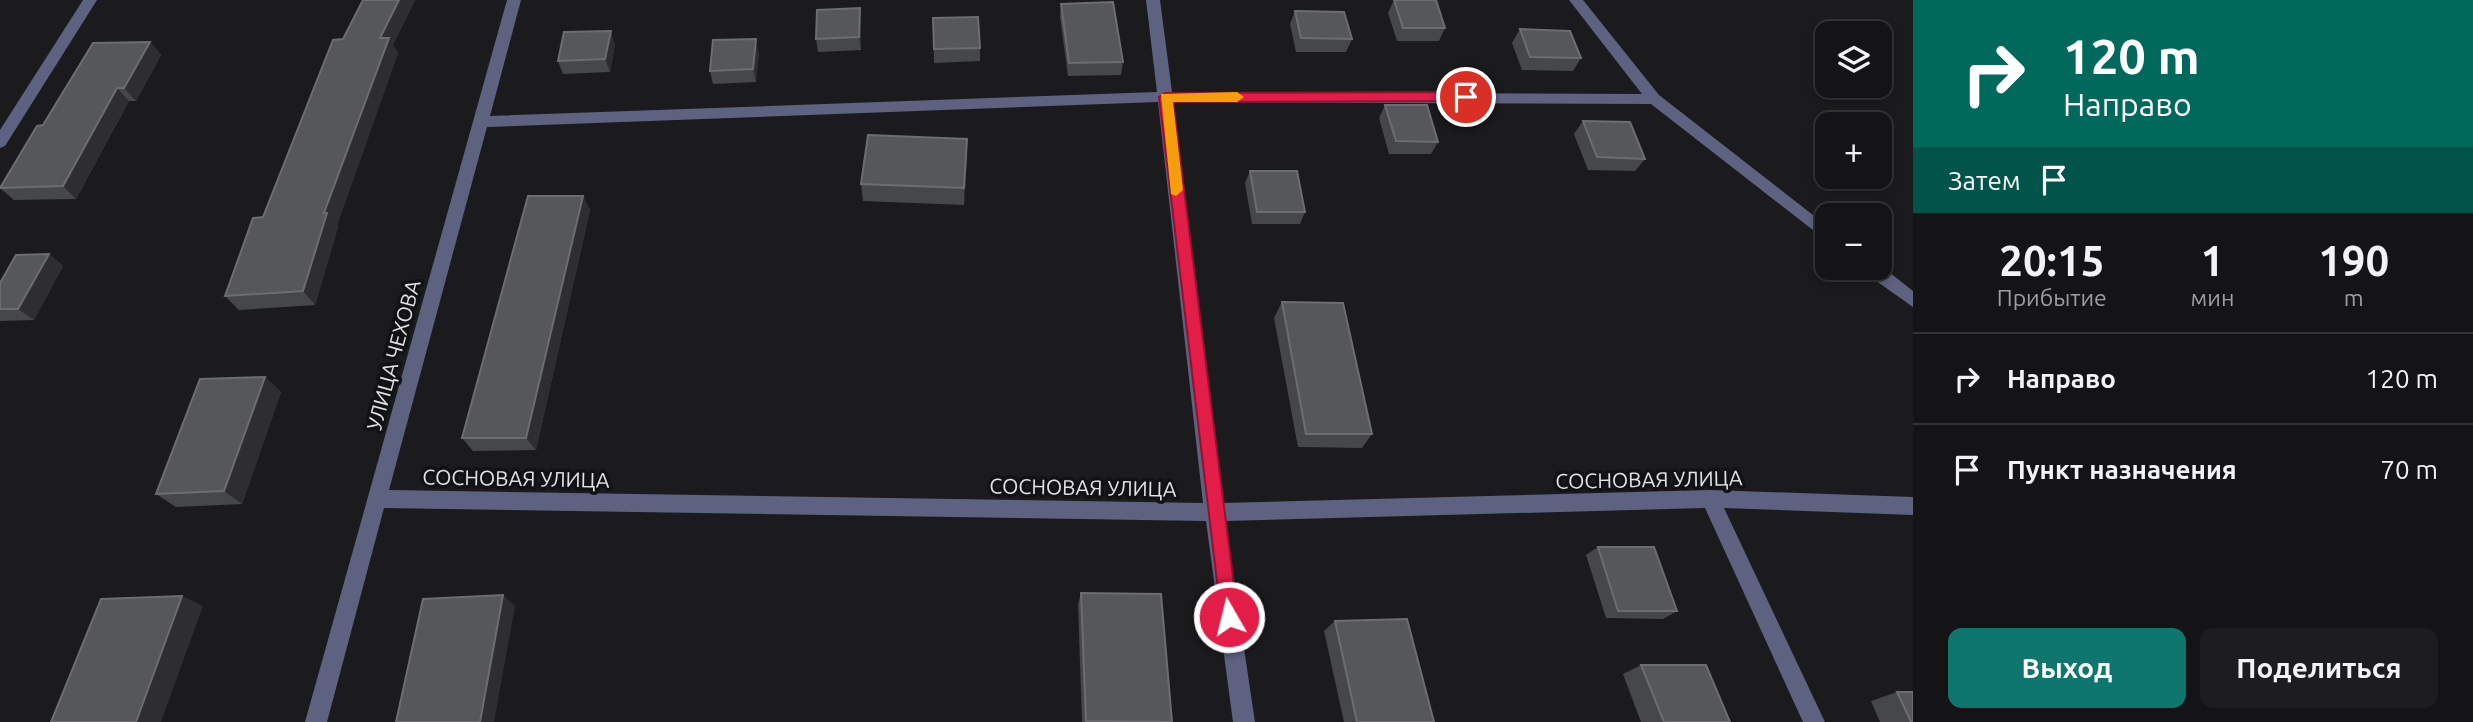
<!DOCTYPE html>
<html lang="ru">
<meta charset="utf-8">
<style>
:root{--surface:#141416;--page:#1d1d1f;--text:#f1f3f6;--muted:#9d9ea1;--line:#333335;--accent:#0f766e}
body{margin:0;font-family:Ubuntu,sans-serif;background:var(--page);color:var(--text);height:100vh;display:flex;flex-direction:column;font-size:26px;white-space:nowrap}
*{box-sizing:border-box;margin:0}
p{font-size:23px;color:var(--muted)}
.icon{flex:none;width:38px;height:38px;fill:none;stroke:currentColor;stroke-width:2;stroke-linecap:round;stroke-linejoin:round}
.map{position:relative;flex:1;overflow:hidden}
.drawer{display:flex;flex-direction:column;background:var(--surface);width:560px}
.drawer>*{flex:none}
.hud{background:#00695c;color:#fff;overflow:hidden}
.controls{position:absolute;left:1815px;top:21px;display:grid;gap:14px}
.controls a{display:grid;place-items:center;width:77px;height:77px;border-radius:14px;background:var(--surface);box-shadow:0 4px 10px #0003,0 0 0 2px var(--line);font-size:35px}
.pin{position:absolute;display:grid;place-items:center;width:60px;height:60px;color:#fff;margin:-30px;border:4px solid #fff;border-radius:50%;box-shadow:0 2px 7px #0007}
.me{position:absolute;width:77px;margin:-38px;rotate:352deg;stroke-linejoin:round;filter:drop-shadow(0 0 5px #0008)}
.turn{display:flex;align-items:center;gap:24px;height:147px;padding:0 35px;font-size:32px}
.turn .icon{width:91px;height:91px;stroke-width:2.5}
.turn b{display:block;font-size:49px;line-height:60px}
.then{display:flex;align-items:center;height:66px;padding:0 35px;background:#0003;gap:14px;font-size:26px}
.eta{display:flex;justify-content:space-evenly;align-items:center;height:119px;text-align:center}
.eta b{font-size:42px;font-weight:600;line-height:49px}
.cta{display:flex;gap:14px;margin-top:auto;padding:14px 35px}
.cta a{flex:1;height:80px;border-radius:14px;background:var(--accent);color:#fff;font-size:28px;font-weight:600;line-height:80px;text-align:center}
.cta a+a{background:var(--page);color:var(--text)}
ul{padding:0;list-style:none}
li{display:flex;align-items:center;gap:21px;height:91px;padding:0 35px;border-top:2px solid var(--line)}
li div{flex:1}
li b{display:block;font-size:26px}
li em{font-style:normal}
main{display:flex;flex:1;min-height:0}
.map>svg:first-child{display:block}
</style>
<main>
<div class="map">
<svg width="1913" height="722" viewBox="0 0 1913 722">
<rect width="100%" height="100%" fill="#1b1b1e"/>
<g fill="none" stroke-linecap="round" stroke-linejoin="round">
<path fill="#5d6280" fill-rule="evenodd" d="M 83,0 L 97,0 L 5,146 L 0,148 L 0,130 Z
M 507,0 L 521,0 L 490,116 L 1157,92 L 1146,0 L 1160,0 L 1172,92 L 1642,94 L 1569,0 L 1583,0 L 1659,95 L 1827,226 L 1827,241 L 1651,104 L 1173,102 L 1222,503 L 1710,490 L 1913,497 L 1913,515 L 1724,508 L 1825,722 L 1803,722 L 1705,508 L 1225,521 L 1255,722 L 1233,722 L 1206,521 L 384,508 L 327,722 L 305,722 ZM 1158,102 L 1203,503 L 389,490 L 487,127 Z
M 1880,265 L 1913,291 L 1913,307 L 1865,273 L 1863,268 L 1880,268 Z"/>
</g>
<path fill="#46474a" d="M 363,0 L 415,0 L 393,45 L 398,53 L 337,225 L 338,227 L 315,305 L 239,310 L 225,296 Z
M 1394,0 L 1445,28 L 1439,41 L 1397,41 L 1388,13 Z
M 1061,4 L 1123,62 L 1121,75 L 1068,76 L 1060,17 Z
M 1295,11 L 1352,39 L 1346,52 L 1296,52 L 1290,24 Z
M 933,18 L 980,48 L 980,61 L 934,63 Z
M 861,22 L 861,50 L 818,52 L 816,39 Z
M 1520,29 L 1581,58 L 1573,71 L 1522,70 L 1512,43 Z
M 150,42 L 161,55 L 136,101 L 129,101 L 76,199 L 14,200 L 0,188 Z
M 615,44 L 610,72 L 563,74 L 558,61 Z
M 759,52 L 756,82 L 713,84 L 710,71 Z
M 1385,105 L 1438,142 L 1431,154 L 1389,154 L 1379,118 Z
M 1583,121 L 1645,159 L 1635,171 L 1588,170 L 1574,134 Z
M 967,156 L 964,205 L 863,201 L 861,184 Z
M 1250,171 L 1305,212 L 1300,224 L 1252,224 L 1245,183 Z
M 583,196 L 590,210 L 536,450 L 473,451 L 462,438 Z
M 49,254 L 63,266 L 34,320 L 0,321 L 0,283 Z
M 1282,302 L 1372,434 L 1362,448 L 1298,447 L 1274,318 Z
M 265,377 L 281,392 L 242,504 L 176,507 L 156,494 Z
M 1598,547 L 1677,611 L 1663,619 L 1606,618 L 1586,555 Z
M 1081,593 L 1172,722 L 1082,722 L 1078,604 Z
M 1335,621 L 1434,722 L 1344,722 L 1324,631 Z
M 1641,665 L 1730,722 L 1641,722 L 1623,674 Z
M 1897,692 L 1913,722 L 1880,722 L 1871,701 Z"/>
<path fill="#2e2e31" d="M 399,0 L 415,0 L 393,45 L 398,53 L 337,225 L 338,227 L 315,305 L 303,291 L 324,213 L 380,38 Z
M 860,8 L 861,22 L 861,50 L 859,37 Z
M 611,31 L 615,44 L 610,72 L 605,59 Z
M 756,39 L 759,52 L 756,82 L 753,69 Z
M 150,42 L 161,55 L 136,101 L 124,88 Z
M 117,88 L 129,101 L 76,199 L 63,186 Z
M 967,139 L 967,156 L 964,205 L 964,188 Z
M 583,196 L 590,210 L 536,450 L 526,438 Z
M 49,254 L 63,266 L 34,320 L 18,309 Z
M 265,377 L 281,392 L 242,504 L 224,491 Z
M 503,595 L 515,606 L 494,722 L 480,722 Z
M 182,596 L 203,606 L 161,722 L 136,722 Z"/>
<path fill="#56575a" stroke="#6c6d70" stroke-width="2" d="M 363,0 L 399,0 L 380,38 L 389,38 L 324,213 L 327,213 L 303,291 L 225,296 L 253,218 L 263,217 L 333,40 L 343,39 Z
M 1394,0 L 1436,0 L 1445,28 L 1403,28 Z
M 1113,2 L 1123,62 L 1069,63 L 1061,4 Z
M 860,8 L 859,37 L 816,39 L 817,10 Z
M 1295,11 L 1344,12 L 1352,39 L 1301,38 Z
M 978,17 L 980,48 L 934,49 L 933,18 Z
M 1520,29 L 1570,31 L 1581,58 L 1530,57 Z
M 611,31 L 605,59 L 558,61 L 564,32 Z
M 756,39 L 753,69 L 710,71 L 713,40 Z
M 150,42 L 124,88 L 117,88 L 63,186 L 0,188 L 37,126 L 43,125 L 93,43 Z
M 1385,105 L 1427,105 L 1438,142 L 1396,141 Z
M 1583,121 L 1630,122 L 1645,159 L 1597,157 Z
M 868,135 L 967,139 L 964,188 L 861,184 Z
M 1250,171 L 1297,171 L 1305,212 L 1257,212 Z
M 528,196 L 583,196 L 526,438 L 462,438 Z
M 49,254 L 18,309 L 0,309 L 0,283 L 16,255 Z
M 1282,302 L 1343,303 L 1372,434 L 1306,434 Z
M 265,377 L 224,491 L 156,494 L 200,379 Z
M 1598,547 L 1654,547 L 1677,611 L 1618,611 Z
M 1081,593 L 1161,594 L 1172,722 L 1086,721 Z
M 503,595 L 480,722 L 396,722 L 423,599 Z
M 182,596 L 136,722 L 51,722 L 101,599 Z
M 1407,619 L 1434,722 L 1357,722 L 1335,621 Z
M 1641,665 L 1706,665 L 1730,722 L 1664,722 Z
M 1897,692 L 1913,692 L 1913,722 L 1911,722 Z"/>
<path fill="#e11d48" stroke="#92132f" stroke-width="2" d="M 1466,92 L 1473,97 L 1466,101 L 1173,102 L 1238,617 L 1235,623 L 1229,626 L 1222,623 L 1159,97 L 1165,93 Z"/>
<path fill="#f59e0b" d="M 1237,92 L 1244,97 L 1237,102 L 1173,102 L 1183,190 L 1176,196 L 1171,194 L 1161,94 Z"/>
<g text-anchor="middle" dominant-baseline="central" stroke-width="7" stroke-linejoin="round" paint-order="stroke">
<g font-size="21" fill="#e1e2e4" stroke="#121215">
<text transform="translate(393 355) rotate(-75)">УЛИЦА ЧЕХОВА</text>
<text transform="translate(516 478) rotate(1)">СОСНОВАЯ УЛИЦА</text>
<text transform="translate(1649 479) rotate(-1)">СОСНОВАЯ УЛИЦА</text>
<text transform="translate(1083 487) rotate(1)">СОСНОВАЯ УЛИЦА</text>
</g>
</g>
</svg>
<div class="controls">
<a><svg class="icon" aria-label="layers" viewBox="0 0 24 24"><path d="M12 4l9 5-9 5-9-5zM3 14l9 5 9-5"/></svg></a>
<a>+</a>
<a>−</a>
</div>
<div class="pin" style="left:1466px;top:97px;background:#d93025"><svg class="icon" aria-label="arrive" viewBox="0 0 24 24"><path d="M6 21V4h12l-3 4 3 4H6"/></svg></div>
<svg class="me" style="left:1229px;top:617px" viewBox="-20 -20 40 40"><circle r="17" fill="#e11d48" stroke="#fff" stroke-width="3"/><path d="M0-11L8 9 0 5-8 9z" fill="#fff"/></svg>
</div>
<section class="drawer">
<div class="hud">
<div class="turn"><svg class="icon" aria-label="right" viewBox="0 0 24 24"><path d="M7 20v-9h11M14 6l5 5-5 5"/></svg><div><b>120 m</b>Направо</div></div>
<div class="then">Затем<svg class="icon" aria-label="arrive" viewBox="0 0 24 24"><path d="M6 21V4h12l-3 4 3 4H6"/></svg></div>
</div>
<div class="eta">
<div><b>20:15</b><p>Прибытие</p></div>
<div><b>1</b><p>мин</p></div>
<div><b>190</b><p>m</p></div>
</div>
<ul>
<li><svg class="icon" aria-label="right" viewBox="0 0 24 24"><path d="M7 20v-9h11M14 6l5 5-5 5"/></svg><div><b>Направо</b></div><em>120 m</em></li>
<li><svg class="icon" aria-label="arrive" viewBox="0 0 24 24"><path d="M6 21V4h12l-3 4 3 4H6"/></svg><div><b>Пункт назначения</b></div><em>70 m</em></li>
</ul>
<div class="cta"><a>Выход</a><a>Поделиться</a></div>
</section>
</main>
